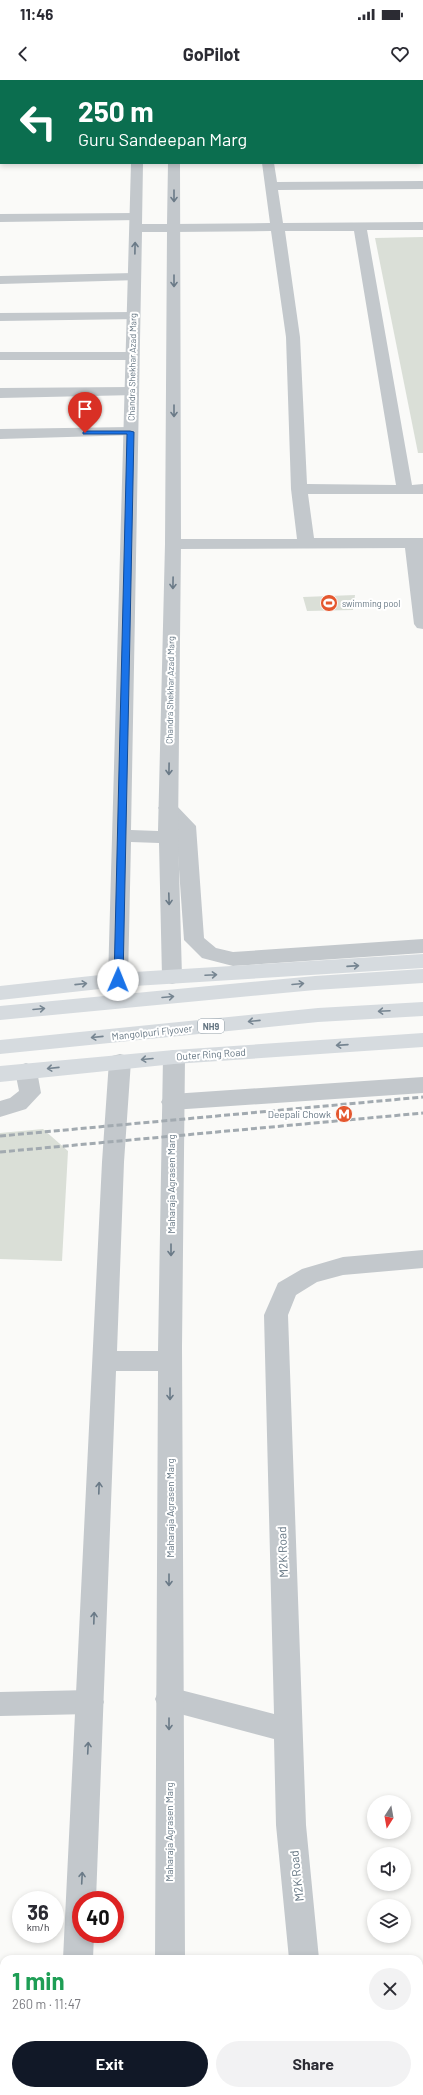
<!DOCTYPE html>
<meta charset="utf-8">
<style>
:root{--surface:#fff;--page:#f2f2f3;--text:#2b2b33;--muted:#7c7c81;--accent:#111827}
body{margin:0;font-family:Barlow,sans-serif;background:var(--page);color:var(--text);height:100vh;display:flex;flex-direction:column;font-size:15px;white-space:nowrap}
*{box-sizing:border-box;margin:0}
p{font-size:13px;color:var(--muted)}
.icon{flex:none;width:22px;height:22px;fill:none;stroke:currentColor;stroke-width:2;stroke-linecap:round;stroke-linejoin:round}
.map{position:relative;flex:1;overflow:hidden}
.side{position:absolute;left:0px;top:1875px;width:423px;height:140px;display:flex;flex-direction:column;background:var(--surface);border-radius:12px 12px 0 0;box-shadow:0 2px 6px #0003}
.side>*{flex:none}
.banner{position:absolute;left:0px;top:0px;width:423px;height:84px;box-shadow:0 2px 6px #0003;background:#0b6e4f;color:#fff;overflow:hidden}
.needle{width:26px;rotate:191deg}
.controls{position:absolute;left:367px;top:1715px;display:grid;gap:8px}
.controls a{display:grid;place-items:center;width:44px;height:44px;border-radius:50%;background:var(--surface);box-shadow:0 2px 6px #0003;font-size:20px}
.speed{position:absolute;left:12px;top:1811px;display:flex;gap:8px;font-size:20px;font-weight:700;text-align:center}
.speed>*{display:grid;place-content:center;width:52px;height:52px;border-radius:50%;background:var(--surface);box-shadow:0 2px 6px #0003;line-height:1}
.speed small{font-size:10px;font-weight:400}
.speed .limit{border:6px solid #d22;background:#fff;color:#111}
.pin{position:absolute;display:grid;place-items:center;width:34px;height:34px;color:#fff;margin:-41px -17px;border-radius:50% 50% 50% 0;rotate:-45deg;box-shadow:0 0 4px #0007}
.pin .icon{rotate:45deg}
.me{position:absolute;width:44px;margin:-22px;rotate:1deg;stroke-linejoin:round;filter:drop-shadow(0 0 3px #0008)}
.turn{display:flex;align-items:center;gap:14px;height:84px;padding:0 12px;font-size:18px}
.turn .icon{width:52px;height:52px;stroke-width:2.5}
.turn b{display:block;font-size:28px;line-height:34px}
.round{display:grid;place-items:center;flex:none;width:42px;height:42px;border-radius:21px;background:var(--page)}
.overview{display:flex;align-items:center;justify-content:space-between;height:68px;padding:0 12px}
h1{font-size:24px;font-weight:700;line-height:30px;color:#1e9e55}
.button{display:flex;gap:8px;margin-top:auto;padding:8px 12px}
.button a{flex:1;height:46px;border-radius:24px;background:var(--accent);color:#fff;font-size:16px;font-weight:700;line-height:46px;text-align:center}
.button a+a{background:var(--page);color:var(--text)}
.status{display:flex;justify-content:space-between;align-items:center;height:28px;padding:0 20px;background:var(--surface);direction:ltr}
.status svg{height:11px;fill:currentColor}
header{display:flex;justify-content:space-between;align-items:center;height:52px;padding:0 12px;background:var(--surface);font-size:18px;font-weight:700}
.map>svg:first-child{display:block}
</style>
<div class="status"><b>11:46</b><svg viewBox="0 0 49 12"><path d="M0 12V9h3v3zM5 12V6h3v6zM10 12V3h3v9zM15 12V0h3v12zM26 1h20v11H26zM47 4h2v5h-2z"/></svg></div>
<header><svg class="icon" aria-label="back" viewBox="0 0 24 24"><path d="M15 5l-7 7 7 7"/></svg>GoPilot<svg class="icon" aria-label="heart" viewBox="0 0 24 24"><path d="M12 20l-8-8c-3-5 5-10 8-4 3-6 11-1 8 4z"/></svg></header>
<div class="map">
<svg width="423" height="2015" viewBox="0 0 423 2015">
<rect width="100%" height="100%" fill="#fafaf8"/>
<path fill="#dadfd7" d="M 193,0 L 423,0 L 423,64 L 422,1 Z
M 423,157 L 423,373 L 418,373 L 375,158 Z
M 355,515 L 353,530 L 307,531 L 303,517 Z
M 43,1049 L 68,1071 L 62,1181 L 0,1179 L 0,1053 Z"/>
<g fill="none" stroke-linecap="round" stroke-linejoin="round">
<path fill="#c3c8cc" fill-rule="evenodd" d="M 0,17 L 1,17 L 1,25 L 0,25 Z
M 422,65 L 423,65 L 423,73 L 422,73 Z
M 262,83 L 274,83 L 277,102 L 423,101 L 423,109 L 278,110 L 283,143 L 423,142 L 423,150 L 367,150 L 412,405 L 423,404 L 423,414 L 308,414 L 314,458 L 423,458 L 423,549 L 417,548 L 414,544 L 405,468 L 173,469 L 167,468 L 165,464 L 167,460 L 173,459 L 297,459 L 291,409 L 286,257 L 271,151 L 174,152 L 167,148 L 174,144 L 270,143 ZM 285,151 L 354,151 L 396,405 L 307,404 L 300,257 Z
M 135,133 L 140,134 L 142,137 L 140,140 L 0,142 L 0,134 Z
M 134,193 L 139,194 L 141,197 L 139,200 L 0,204 L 0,196 Z
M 133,232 L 138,233 L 140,236 L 138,239 L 0,241 L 0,233 Z
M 0,272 L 132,272 L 137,273 L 139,276 L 137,279 L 132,280 L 0,280 Z
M 131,307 L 136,309 L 139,312 L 136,315 L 0,318 L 0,308 Z
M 130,347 L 135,349 L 138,352 L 135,355 L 0,359 L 0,349 Z
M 168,722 L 175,724 L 196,746 L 204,858 L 216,868 L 233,872 L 423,859 L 423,873 L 233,886 L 202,878 L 184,860 L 176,747 L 158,728 L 161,724 Z
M 26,983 L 34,986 L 37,991 L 41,1013 L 26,1029 L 0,1037 L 0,1021 L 10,1018 L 19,1011 L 15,991 L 18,986 Z
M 423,997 L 423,1013 L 172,1030 L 164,1027 L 161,1022 L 164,1017 L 172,1014 Z
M 423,1170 L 423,1188 L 343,1195 L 317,1202 L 296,1215 L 288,1235 L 306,1745 L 319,1879 L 289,1879 L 276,1745 L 274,1659 L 169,1631 L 159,1628 L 155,1619 L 159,1610 L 169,1607 L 274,1634 L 264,1235 L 278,1203 L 302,1189 L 343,1177 Z
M 90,1610 L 100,1613 L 104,1622 L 100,1631 L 90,1634 L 0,1636 L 0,1612 Z
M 302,2011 L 334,2011 L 334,2015 L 302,2015 Z"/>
<path fill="#c3c8cc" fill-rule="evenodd" d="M 133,0 L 145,0 L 145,1 L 133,1 Z
M 168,0 L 180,0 L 180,1 L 168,1 Z
M 131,83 L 143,83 L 142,144 L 167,144 L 168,83 L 180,83 L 181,464 L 178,752 L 182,897 L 179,902 L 172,904 L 165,902 L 162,897 L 159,763 L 131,762 L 128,900 L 125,905 L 118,907 L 111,905 L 108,900 ZM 142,152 L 167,152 L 165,464 L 158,751 L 131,750 Z
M 174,970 L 182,972 L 185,977 L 182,1267 L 185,1879 L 155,1879 L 158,1291 L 116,1291 L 96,1820 L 81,1820 L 81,1854 L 94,1854 L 93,1879 L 63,1879 L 102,1082 L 109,981 L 112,976 L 120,974 L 128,976 L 131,981 L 124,1082 L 117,1271 L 158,1271 L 163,977 L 166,972 Z
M 56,2011 L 88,2011 L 87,2015 L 55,2015 Z
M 154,2011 L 186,2011 L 186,2015 L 154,2015 Z"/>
<path fill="#d6dbdf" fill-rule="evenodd" d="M 423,874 L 423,888 L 118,907 L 0,920 L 0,906 L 118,893 Z
M 423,953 L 423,967 L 174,984 L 0,1002 L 0,986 L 174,970 Z"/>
<path fill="#d6dbdf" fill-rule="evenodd" d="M 423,889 L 423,903 L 315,910 L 0,940 L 0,926 L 315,896 Z
M 423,922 L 423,936 L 318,942 L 0,974 L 0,960 L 318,928 Z"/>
<path stroke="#a2aab0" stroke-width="3" stroke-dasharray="6 3" stroke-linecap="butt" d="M 0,1056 L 423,1017
M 0,1072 L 423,1033"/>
</g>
<defs><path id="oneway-shaft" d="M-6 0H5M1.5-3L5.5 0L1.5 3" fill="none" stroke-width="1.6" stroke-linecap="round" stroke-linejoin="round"/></defs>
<g stroke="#6a7a87">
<use href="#oneway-shaft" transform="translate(174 116) rotate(90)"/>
<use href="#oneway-shaft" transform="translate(135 168) rotate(-89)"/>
<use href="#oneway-shaft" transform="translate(174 201) rotate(90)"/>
<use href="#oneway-shaft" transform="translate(174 331) rotate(90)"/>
<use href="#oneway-shaft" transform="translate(173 503) rotate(91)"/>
<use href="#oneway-shaft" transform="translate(169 689) rotate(91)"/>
<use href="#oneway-shaft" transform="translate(169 819) rotate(88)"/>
<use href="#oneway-shaft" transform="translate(171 1170) rotate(90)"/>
<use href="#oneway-shaft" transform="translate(170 1314) rotate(90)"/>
<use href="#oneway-shaft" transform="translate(99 1408) rotate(-88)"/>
<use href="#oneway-shaft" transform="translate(169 1500) rotate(90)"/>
<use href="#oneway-shaft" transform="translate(94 1538) rotate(-88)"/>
<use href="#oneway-shaft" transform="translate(169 1644) rotate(90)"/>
<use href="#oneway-shaft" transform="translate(88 1668) rotate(-87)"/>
<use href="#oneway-shaft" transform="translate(82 1798) rotate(-87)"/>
</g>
<g stroke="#768591">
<use href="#oneway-shaft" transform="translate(353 886) rotate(-4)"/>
<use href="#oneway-shaft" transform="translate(211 895) rotate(-3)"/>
<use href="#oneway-shaft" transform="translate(81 904) rotate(-6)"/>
<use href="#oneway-shaft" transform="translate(298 904) rotate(-5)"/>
<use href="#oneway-shaft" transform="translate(168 917) rotate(-5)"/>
<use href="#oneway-shaft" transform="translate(39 929) rotate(-5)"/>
<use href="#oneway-shaft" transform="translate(384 931) rotate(177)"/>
<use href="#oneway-shaft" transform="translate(254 941) rotate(174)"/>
<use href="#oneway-shaft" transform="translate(97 957) rotate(174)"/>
<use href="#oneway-shaft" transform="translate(342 965) rotate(176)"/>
<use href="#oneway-shaft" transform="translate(147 979) rotate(175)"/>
<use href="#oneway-shaft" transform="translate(53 988) rotate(174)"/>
</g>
<path fill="#1a73e8" stroke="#114b97" d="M 85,351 L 130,351 L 134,352 L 123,900 L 118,903 L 114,900 L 127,354 L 83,354 L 83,352 Z"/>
<defs>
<g id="stadium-disc" transform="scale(0.9)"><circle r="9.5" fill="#e4572e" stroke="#fff"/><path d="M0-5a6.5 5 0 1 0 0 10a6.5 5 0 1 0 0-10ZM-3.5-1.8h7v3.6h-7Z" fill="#fff"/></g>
<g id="metro-disc" transform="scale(0.9)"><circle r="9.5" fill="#e4572e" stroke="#fff"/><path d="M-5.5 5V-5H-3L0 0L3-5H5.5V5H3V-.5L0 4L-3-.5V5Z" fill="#fff"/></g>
</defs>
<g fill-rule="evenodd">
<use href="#stadium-disc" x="329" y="523"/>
<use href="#metro-disc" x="344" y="1034"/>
</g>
<g text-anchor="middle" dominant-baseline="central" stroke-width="4" stroke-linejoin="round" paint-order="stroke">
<g font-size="9" fill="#657683" stroke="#fff">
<text transform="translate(132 287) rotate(-89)">Chandra Shekhar Azad Marg</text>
<text transform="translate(170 610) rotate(-89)">Chandra Shekhar Azad Marg</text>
</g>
<g font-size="9" fill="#657683" stroke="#fff" text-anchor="start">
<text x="342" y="523">swimming pool</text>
</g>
<rect fill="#fff" stroke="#939fa8" stroke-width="1" x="198" y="939" width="26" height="14" rx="3"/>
<g font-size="9" font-weight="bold" fill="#657683">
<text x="211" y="946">NH9</text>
</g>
<g font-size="10" fill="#657683" stroke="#fff">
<text transform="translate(152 952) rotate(-6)">Mangolpuri Flyover</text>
<text transform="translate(211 974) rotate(-4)">Outer Ring Road</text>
<text transform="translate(171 1104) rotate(-90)">Maharaja Agrasen Marg</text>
<text transform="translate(170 1428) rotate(-90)">Maharaja Agrasen Marg</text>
<text transform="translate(169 1752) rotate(-90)">Maharaja Agrasen Marg</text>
</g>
<g font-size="10" fill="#657683" stroke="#fff" text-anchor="end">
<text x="331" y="1034">Deepali Chowk</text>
</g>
<g font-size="12" fill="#657683" stroke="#fff">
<text transform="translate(282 1472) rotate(-92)">M2K Road</text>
<text transform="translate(296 1796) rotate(-96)">M2K Road</text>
</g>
</g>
</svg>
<div class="controls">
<a><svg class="needle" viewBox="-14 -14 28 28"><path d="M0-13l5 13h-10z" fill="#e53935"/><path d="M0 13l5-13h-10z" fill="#7c7c81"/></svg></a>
<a><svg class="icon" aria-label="sound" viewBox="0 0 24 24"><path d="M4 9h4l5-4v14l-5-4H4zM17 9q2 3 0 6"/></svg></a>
<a><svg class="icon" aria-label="layers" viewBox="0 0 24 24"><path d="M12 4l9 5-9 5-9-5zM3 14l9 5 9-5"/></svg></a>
</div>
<div class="speed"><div>36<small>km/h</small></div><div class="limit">40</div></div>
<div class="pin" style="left:85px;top:353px;background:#d93025"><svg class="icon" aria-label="arrive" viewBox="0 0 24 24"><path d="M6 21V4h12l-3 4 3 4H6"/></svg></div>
<svg class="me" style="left:118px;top:900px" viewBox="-20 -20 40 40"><circle r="19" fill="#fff"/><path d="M0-13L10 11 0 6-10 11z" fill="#1a73e8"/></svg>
<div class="banner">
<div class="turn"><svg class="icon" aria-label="left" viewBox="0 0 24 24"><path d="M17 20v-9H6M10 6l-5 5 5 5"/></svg><div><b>250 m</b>Guru Sandeepan Marg</div></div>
</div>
<section class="side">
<div class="overview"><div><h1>1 min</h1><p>260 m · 11:47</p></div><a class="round"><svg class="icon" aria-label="close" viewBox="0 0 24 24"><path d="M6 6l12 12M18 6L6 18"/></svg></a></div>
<div class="button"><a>Exit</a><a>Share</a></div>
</section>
</div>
